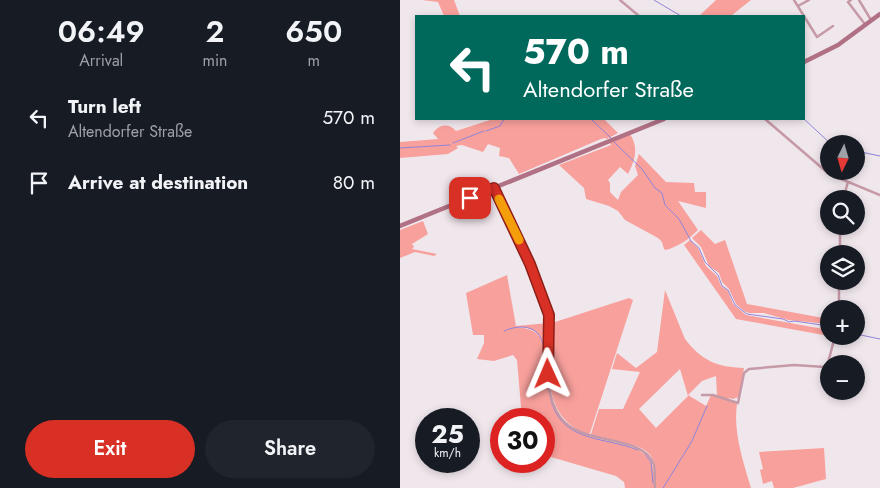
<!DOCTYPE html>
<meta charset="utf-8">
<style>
:root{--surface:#171b24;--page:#20242c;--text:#f1f3f6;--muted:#9ea1a6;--accent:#d93025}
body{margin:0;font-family:Jost,sans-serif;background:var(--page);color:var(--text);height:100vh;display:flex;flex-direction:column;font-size:19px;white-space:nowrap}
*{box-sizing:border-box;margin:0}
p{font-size:16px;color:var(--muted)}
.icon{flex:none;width:28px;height:28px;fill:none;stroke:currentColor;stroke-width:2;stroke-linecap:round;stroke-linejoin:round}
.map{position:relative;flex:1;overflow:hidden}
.details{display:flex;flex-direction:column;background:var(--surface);width:400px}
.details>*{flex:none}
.banner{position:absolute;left:15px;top:15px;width:390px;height:105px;border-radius:0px;box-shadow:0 2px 8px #0003;background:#00695c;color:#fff;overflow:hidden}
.needle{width:32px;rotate:185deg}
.tools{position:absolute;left:420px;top:135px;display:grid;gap:10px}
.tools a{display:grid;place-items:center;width:45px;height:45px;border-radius:50%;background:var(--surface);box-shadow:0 2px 8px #0003;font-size:25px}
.speed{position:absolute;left:15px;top:408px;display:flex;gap:10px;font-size:25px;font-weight:700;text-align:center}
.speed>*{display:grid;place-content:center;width:65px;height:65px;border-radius:50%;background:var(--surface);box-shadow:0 2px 8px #0003;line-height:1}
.speed small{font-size:12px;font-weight:400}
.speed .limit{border:8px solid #d22;background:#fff;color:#111}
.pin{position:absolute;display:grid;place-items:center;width:42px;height:42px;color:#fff;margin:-21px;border-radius:10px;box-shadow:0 2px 8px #0006}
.me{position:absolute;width:55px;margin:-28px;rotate:359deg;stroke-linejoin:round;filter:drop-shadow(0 0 4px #0008)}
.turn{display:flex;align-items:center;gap:18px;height:105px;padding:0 25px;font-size:22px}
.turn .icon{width:65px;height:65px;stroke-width:2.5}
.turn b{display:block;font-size:35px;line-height:42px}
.eta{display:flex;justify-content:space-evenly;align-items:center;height:85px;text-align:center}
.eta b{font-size:30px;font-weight:600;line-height:35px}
.cta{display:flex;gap:10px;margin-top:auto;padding:10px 25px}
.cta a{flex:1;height:58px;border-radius:30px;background:var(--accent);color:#fff;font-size:20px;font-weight:600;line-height:58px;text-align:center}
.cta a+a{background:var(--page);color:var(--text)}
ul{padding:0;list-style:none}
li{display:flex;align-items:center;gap:15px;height:65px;padding:0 25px}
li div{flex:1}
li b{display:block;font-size:19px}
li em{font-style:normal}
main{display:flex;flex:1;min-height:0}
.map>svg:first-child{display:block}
</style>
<main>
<section class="details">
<div class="eta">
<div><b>06:49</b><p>Arrival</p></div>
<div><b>2</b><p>min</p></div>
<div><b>650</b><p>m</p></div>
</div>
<ul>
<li><svg class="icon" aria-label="left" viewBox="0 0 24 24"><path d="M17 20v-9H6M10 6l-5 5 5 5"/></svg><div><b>Turn left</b><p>Altendorfer Straße</p></div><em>570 m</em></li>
<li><svg class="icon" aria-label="arrive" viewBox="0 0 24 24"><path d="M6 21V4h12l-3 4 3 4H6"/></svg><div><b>Arrive at destination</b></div><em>80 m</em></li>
</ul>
<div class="cta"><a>Exit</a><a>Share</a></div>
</section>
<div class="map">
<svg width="480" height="488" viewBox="0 0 480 488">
<rect width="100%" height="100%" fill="#f0e7ed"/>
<path fill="#f8a09c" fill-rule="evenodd" d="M 22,0 L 54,0 L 60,16 L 44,16 L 38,2 Z
M 316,0 L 351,0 L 331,16 L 299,16 Z
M 93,119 L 204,119 L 218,133 L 207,139 L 205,138 L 201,139 L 119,174 L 109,158 L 99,156 L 100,148 L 88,144 L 83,152 L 62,145 L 56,146 L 58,148 L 48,154 L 0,158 L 0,142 L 38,139 L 33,133 C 39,124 49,123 56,131 Z
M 230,134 C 239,148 235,160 228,174 L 220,167 L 208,180 L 210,183 L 210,192 L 218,200 L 221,192 L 238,175 L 235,166 L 239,154 L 266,182 L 294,183 L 295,192 L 306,192 L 306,208 L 278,201 L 298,230 C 288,240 279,246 266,250 L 264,249 L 262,242 L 258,238 L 225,220 L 218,211 L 209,206 L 186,199 L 184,188 L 159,165 L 211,145 L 210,143 Z
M 23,221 L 28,234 L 12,244 L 14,247 L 12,249 L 37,254 L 34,256 L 15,252 L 0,258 L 0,230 Z
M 301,230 L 315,244 L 325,240 L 347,304 L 429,319 L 429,324 L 388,320 L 364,313 L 349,313 L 344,311 L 336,304 L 329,289 L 322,282 L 319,273 L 309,266 L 301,247 L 292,238 Z
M 290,240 L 298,248 L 306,266 L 317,276 L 321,286 L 328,291 L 333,304 L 346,315 L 429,330 L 429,336 L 336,319 L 284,245 Z
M 107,275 L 116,326 L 149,323 L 146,348 C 140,334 135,327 118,327 C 124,328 131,329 136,333 C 155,348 141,396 161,419 C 184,447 238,436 251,462 C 255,469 254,480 255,488 L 225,488 L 224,482 L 216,476 L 144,455 L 144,419 L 124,419 L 121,407 L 117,360 L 113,355 L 94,361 L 77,359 L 84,343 L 84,335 L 73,335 L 66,293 Z
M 265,290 L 285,339 C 302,361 317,367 344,368 L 339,397 L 333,399 L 329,398 L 328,400 L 337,404 C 333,432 343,461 351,488 L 256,488 C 255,480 256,472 255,465 C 248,437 209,446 191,434 L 199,409 L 223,409 L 240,372 L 212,369 L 217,353 L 236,368 L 257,352 ZM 280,369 L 288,396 L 256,428 L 239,409 ZM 316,376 L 317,396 L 311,395 L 306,406 L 288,395 L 302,381 Z
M 229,298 L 233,300 L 190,433 L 187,434 C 141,418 147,363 152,323 Z
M 424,448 L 426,479 L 393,488 L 374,488 L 372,481 L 363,484 L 360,470 L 363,469 L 359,452 Z"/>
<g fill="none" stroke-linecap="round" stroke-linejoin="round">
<path stroke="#8f85da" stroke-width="1" d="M 254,0 L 281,16
M 191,119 L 212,139
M 404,119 L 431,144
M 86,131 L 100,126 L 104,119
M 214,142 L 242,169 L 255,188 L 262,193 L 265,205 L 279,219 L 291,241 L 299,248 L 305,262 L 318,275 L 322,286 L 328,290 L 335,305 L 347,314 L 383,319 L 389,322 L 394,321 L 429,326
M 53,143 L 84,131
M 0,148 L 50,145
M 456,151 L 480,156
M 104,331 C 111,328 116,327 123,327 C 148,329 145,357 146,375
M 456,334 L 480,339
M 150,396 C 159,443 203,436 238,450
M 245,454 L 251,462 L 253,483
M 263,488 L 292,441 L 307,406"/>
<path stroke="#c699a6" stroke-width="2.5" d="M 220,0 L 239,16
M 394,0 L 417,37 L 433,26
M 451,0 L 448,2 L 464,23
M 459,0 L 471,20
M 398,6 L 409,0
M 365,119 L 429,174 L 480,195
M 94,188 C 113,225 139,273 149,313 C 151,324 148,336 148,347 C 146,369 147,399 160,417 C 181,447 244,433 254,465 C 256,473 254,481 255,488
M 443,199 L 448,182
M 440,254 L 440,226
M 439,309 L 439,281
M 302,395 L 313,395 L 338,403 L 344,373 L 349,369 L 394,365 L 425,367 L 428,363 L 435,336"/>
<path stroke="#b17185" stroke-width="4.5" d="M 404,62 L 438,45 L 480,14
M 0,226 L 264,119"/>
</g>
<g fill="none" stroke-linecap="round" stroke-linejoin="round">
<g stroke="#8d1f18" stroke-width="12">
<path id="route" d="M 70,198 L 94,188 L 130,264 L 149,315 L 148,374"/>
</g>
<use href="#route" stroke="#d93025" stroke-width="9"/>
<path stroke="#f59e0b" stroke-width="9" d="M 99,199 L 119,240"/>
</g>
</svg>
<div class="tools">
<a><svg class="needle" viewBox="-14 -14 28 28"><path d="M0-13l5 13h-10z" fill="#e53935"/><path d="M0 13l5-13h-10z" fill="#9ea1a6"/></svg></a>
<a><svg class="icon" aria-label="search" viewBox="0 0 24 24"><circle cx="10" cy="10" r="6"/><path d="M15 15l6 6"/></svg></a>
<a><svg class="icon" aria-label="layers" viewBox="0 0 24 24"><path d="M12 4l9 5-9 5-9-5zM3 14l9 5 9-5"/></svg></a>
<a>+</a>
<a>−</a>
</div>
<div class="speed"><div>25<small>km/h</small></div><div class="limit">30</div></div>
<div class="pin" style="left:70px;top:198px;background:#d93025"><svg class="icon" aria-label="arrive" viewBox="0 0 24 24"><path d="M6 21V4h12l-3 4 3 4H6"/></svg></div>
<svg class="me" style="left:148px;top:374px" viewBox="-20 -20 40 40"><path d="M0-17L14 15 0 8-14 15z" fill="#d93025" stroke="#fff" stroke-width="4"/></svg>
<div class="banner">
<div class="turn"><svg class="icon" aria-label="left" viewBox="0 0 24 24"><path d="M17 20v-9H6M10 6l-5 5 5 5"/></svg><div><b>570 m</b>Altendorfer Straße</div></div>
</div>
</div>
</main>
